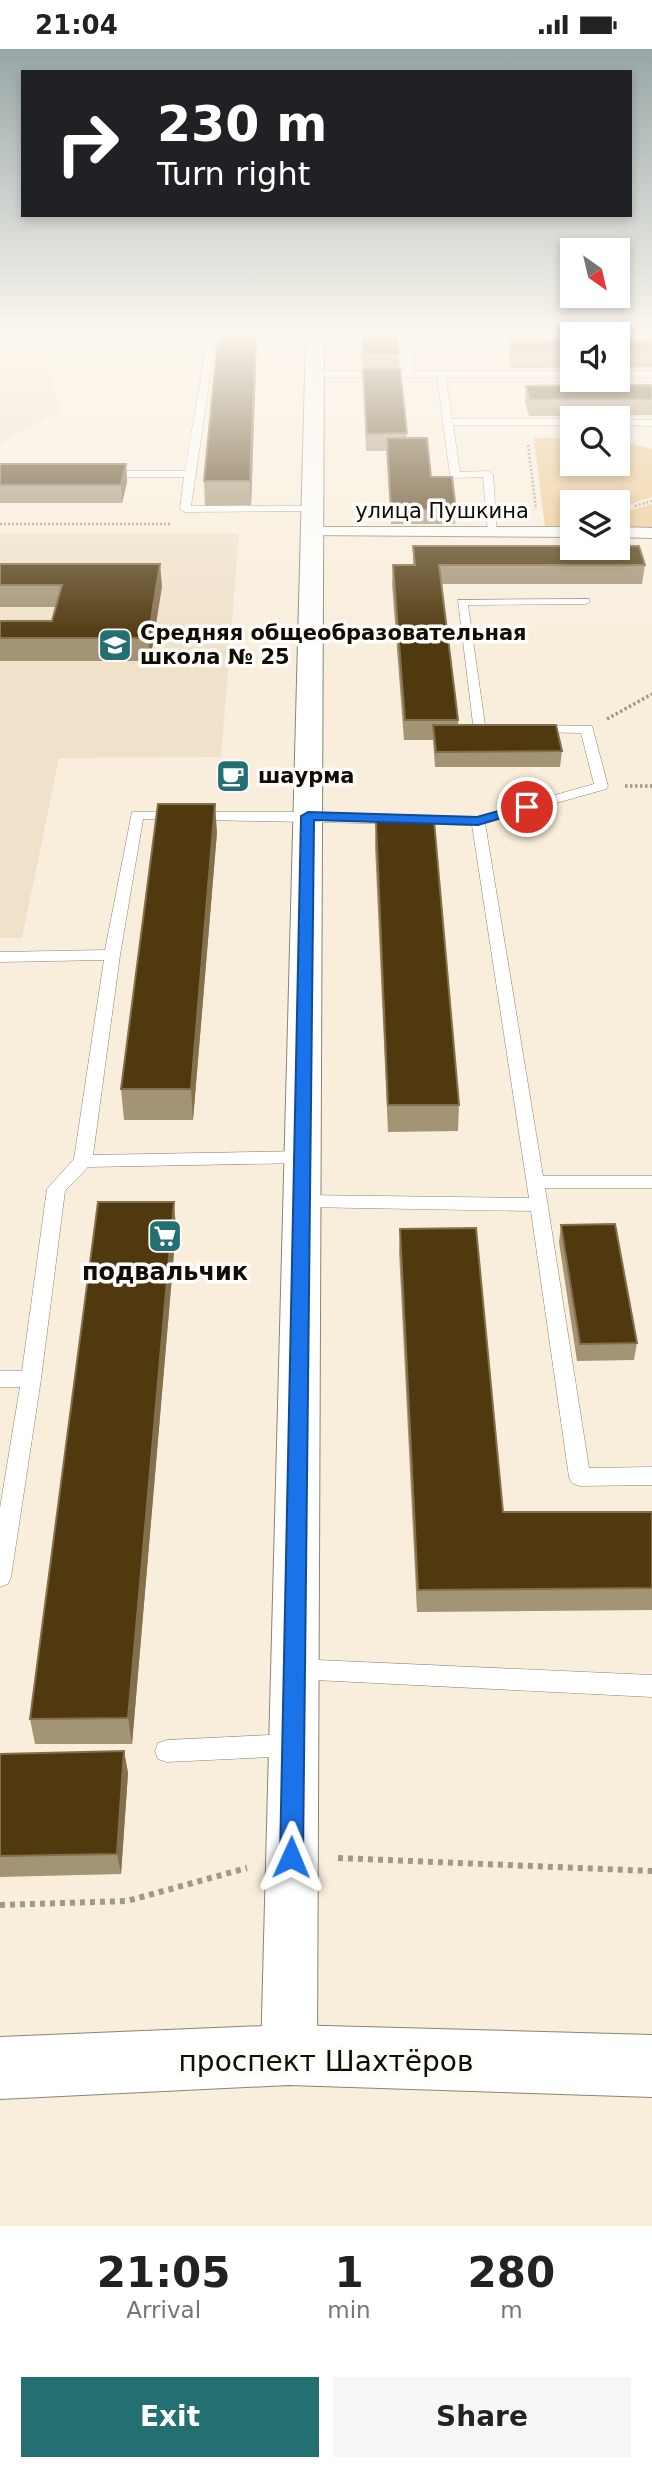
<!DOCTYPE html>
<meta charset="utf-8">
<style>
:root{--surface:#fff;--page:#f6f6f6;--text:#222;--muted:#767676;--accent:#246f72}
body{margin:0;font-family:"DejaVu Sans",sans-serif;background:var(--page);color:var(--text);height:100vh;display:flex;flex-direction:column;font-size:26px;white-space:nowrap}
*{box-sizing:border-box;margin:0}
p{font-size:23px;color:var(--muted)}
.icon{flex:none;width:38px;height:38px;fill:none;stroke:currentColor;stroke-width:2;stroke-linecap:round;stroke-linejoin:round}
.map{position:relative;height:2177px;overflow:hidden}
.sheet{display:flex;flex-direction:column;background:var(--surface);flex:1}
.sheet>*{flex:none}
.guide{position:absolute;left:21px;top:21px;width:611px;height:147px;border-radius:0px;box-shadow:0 4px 10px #0003;background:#202124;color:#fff;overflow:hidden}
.needle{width:46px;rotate:146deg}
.buttons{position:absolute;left:560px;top:189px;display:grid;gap:14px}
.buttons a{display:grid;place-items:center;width:70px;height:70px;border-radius:0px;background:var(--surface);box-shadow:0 4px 10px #0003;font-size:35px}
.pin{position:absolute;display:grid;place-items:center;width:60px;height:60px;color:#fff;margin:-30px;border:4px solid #fff;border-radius:50%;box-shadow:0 2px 7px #0007}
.me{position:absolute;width:77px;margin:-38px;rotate:1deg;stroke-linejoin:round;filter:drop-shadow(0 0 5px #0008)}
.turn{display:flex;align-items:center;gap:24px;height:147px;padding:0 21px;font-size:32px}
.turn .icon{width:91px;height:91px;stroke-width:2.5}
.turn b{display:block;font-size:49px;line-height:60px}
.eta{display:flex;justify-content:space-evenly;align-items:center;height:119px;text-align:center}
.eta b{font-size:42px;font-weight:700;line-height:49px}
.action{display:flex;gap:14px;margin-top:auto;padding:14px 21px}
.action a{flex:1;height:80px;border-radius:0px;background:var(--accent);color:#fff;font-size:28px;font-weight:700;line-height:80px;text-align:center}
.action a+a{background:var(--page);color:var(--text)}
.status{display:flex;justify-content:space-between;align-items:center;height:49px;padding:0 35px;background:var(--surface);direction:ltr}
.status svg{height:19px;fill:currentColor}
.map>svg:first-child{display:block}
</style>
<div class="status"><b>21:04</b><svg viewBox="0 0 49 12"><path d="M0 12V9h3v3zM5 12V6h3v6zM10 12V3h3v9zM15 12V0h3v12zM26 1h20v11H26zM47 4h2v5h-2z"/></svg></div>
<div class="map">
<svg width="652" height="2177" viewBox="0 0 652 2177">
<rect width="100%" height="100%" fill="#f9eedc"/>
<path fill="#f0e1ca" d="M 0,318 L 49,318 L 59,362 L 0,395 Z
M 0,484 L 239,484 L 221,708 L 59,709 L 22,889 L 0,889 Z"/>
<path fill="#ecc890" d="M 534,389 L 572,389 L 572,415 L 618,415 L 618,391 L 652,400 L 652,448 L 618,459 L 618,453 L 572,453 L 572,478 L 545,478 Z
M 652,455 L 652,478 L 618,478 L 618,465 Z"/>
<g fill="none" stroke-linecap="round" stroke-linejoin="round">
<g stroke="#8d8373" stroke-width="1">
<path id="service" d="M 208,287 L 216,287 L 191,457 L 313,457 L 318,460 L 317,462 L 185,463 L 180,460 L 184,428 L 102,428 L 97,425 L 102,422 L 185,422 Z
M 403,287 L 411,287 L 414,322 L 572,322 L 572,328 L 446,328 L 452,370 L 572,370 L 572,376 L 453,376 L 460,423 L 488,422 L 493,425 L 497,485 L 488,483 L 483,428 L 455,429 L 450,426 L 437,328 L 315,328 L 310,325 L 315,322 L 405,322 Z
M 618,322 L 652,322 L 652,328 L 618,328 Z
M 618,370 L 652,371 L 652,377 L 618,376 Z
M 589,550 L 589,554 L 585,555 L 468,556 L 485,676 L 498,676 L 504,680 L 498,684 L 474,683 L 458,551 Z
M 536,676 L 592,677 L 608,737 L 606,740 L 485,774 L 543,1127 L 652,1127 L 652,1139 L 545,1139 L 589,1419 L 652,1418 L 652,1436 L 580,1437 L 572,1434 L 569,1428 L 531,1162 L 302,1158 L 296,1156 L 293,1152 L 296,1148 L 302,1146 L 529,1149 L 472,776 L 143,770 L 120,906 L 93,1106 L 303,1102 L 312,1108 L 303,1114 L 88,1118 L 65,1142 L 41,1330 L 11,1528 L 8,1535 L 0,1538 L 0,1459 L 20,1338 L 0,1338 L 0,1322 L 22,1322 L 47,1140 L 74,1110 L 104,911 L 0,913 L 0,903 L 105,901 L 132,763 L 308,763 L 477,768 L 594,735 L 581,684 L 531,683 L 531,677 Z
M 295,1610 L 652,1626 L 652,1648 L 295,1630 L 287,1627 L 283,1620 L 287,1613 Z
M 293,1685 L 302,1688 L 305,1696 L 302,1704 L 293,1707 L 167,1713 L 158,1710 L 155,1702 L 158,1694 L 167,1691 Z"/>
</g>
<g stroke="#8d8373" stroke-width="2">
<path id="pedestrian" d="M 312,478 L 572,478 L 572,488 L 306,486 L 304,483 L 306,480 Z
M 618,478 L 652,479 L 652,489 L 618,488 Z"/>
</g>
<g stroke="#8d8373" stroke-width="2">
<path id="minor" d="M 306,287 L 324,287 L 317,2006 L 309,2026 L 289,2034 L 269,2026 L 261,2006 Z"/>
</g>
<g stroke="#8d8373" stroke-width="2">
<path id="secondary" d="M 289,1976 L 652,1986 L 652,2048 L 289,2036 L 0,2050 L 0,1988 Z"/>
</g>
<path stroke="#a0988a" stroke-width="2.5" stroke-dasharray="2 2" stroke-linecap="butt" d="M 528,396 L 536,460
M 635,457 L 652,452
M 0,475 L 171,475"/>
<path stroke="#a0988a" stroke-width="3.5" stroke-dasharray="2.5 2.5" stroke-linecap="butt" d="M 607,670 L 652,645
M 625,737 L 652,737"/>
<path stroke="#a0988a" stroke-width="6" stroke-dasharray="5 5" stroke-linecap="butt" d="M 338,1809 L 652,1822
M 0,1856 L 127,1852 L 247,1819"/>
<use href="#service" fill="#fff" fill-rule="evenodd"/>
<use href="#pedestrian" fill="#fff" fill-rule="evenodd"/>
<use href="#minor" fill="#fff" fill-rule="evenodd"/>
<use href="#secondary" fill="#fff" fill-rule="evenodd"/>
</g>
<path fill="#a49476" d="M 218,287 L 257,287 L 251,456 L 205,457 L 204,432 Z
M 361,287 L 397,287 L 399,305 L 399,320 L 407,389 L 431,428 L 456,461 L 455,475 L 391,475 L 386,402 L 366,402 Z
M 652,290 L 652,318 L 618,319 L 618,291 Z
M 510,291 L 572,291 L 572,319 L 512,319 L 509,307 Z
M 652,336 L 652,366 L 529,367 L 525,353 L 526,337 Z
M 0,415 L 126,415 L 127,433 L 122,454 L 0,454 Z
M 413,497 L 645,516 L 642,535 L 441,535 L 458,671 L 458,676 L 562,702 L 560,718 L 435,718 L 433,691 L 404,691 L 392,535 L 393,516 L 413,516 Z
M 0,515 L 162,537 L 150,612 L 0,612 L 0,572 L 52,572 L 56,558 L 0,558 Z
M 376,772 L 459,1056 L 458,1082 L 388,1083 L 375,797 Z
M 217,783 L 193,1071 L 124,1071 L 121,1040 Z
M 561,1176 L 637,1294 L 634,1311 L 577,1312 L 559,1193 Z
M 176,1180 L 132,1695 L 35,1695 L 30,1670 Z
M 400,1180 L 503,1463 L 652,1463 L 652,1561 L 417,1563 L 399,1202 Z
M 124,1702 L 128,1724 L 121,1825 L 0,1828 L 0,1705 Z"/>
<path fill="#836f4c" d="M 256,287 L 257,287 L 257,290 L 251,456 L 250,432 Z
M 126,415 L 127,433 L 122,454 L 121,436 Z
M 160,515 L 162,537 L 150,612 L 148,589 Z
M 215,755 L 217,783 L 193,1071 L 191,1040 Z
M 174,1153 L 176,1180 L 132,1695 L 128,1669 Z
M 124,1702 L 128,1724 L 121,1825 L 117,1805 Z"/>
<path fill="#50390f" stroke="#836f4c" stroke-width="2" d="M 218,287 L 256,287 L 250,432 L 204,432 Z
M 362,287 L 397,287 L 399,305 L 363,305 Z
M 652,290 L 652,302 L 618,303 L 618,291 Z
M 510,291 L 572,291 L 572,303 L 513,303 Z
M 363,320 L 400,320 L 407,384 L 367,385 Z
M 652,336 L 652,350 L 530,350 L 526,337 Z
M 387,389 L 427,389 L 431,428 L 452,428 L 456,461 L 391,461 Z
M 0,415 L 126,415 L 121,436 L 0,436 Z
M 413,497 L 572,497 L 572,499 L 618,499 L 618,497 L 639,497 L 645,516 L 439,516 L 458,671 L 405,671 L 393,516 L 415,516 Z
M 0,515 L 160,515 L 148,589 L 0,589 L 0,572 L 52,572 L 62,536 L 0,536 Z
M 433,676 L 556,676 L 562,702 L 436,703 Z
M 158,755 L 215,755 L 191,1040 L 121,1040 Z
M 376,772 L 434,772 L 459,1056 L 388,1056 Z
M 98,1153 L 174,1153 L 128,1669 L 30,1670 Z
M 615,1175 L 637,1294 L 580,1295 L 561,1176 Z
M 476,1179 L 503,1463 L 652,1463 L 652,1539 L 418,1541 L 400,1180 Z
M 124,1702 L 117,1805 L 0,1807 L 0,1705 Z"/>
<linearGradient id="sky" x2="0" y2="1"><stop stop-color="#97a6a6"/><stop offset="0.48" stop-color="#fcf7ef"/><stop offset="1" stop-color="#fcf7ef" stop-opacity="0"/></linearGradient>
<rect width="652" height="592" fill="url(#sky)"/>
<path fill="#1a73e8" stroke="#114b97" stroke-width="2" d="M 527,754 L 531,755 L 531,760 L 478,776 L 314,771 L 303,1808 L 300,1816 L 291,1819 L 283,1816 L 280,1808 L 301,767 L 308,763 L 477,768 Z"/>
<defs>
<g id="school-square" transform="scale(1.75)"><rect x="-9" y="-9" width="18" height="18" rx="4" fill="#246f72" stroke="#fefcf9"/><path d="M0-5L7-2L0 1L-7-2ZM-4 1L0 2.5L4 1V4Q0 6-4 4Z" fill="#fff"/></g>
<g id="cafe-square" transform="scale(1.75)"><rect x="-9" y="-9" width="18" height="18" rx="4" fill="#246f72" stroke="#fefcf9"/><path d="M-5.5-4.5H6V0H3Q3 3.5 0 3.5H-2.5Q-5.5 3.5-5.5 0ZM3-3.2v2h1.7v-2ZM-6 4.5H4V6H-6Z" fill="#fff"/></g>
<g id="supermarket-square" transform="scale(1.75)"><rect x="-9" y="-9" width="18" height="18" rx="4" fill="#246f72" stroke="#fefcf9"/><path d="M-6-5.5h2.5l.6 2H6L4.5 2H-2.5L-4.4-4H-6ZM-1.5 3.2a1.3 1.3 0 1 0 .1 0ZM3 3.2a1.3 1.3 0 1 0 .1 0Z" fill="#fff"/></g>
</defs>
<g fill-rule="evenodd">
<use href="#school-square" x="115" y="596"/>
<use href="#cafe-square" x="233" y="727"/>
<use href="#supermarket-square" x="165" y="1187"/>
</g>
<g text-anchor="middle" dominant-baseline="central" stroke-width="7" stroke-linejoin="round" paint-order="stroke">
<g font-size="21" fill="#100d07" stroke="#fefcf9">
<text x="442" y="462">улица Пушкина</text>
</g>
<g font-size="21" font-weight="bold" fill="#100d07" stroke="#fefcf9" text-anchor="start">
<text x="140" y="584">Средняя общеобразовательная<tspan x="140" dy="24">школа № 25</tspan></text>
<text x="258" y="727">шаурма</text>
</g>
<g font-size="24" font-weight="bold" fill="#100d07" stroke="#fefcf9">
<text x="165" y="1223">подвальчик</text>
</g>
<g font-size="28" fill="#100d07" stroke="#fefcf9">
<text x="326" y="2012">проспект Шахтёров</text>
</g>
</g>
</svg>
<div class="buttons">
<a><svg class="needle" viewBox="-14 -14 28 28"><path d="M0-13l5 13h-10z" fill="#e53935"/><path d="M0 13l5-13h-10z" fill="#767676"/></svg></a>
<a><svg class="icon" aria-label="sound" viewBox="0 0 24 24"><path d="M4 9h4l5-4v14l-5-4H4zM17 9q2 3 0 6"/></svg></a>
<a><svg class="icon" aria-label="search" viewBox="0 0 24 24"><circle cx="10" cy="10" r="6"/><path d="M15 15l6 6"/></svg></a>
<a><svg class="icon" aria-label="layers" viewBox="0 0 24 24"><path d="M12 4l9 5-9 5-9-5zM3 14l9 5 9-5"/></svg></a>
</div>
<div class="pin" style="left:527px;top:758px;background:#d93025"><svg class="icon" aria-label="arrive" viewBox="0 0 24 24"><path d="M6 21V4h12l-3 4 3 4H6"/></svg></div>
<svg class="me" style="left:291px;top:1808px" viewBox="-20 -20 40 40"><path d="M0-17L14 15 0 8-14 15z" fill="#1a73e8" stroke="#fff" stroke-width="4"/></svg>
<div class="guide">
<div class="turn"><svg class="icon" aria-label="right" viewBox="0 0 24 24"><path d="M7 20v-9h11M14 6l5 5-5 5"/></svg><div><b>230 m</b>Turn right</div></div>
</div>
</div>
<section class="sheet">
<div class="eta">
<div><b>21:05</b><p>Arrival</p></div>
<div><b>1</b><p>min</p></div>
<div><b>280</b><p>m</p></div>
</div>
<div class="action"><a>Exit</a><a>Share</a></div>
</section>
